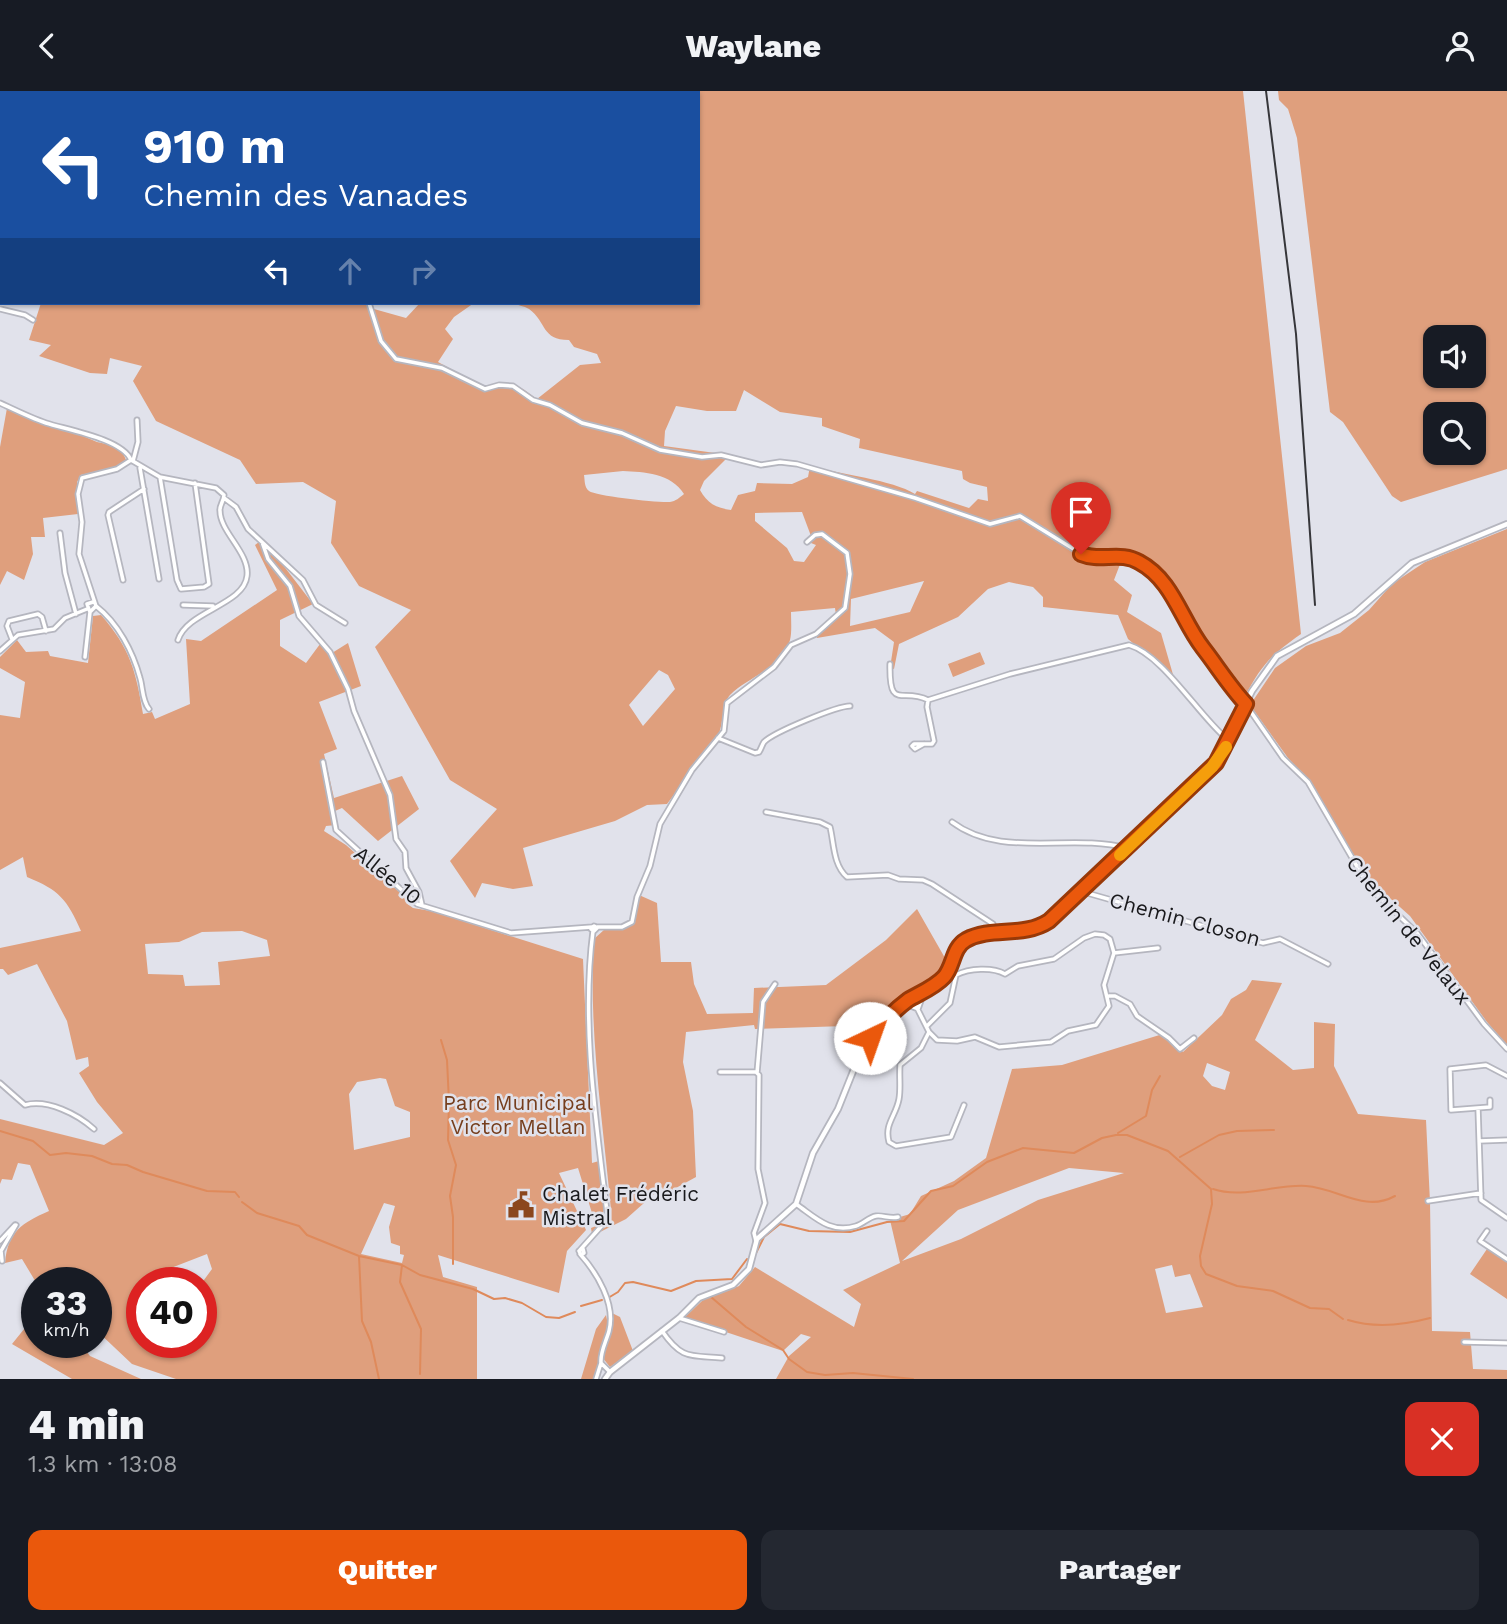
<!DOCTYPE html>
<html lang="fr">
<meta charset="utf-8">
<style>
:root{--surface:#171b24;--page:#242831;--text:#f1f3f6;--muted:#9ea1a6;--accent:#ea580c}
body{margin:0;font-family:"Work Sans",sans-serif;background:var(--page);color:var(--text);height:100vh;display:flex;flex-direction:column;font-size:26px;white-space:nowrap}
*{box-sizing:border-box;margin:0}
p{font-size:23px;color:var(--muted)}
.icon{flex:none;width:38px;height:38px;fill:none;stroke:currentColor;stroke-width:2;stroke-linecap:round;stroke-linejoin:round}
.map{position:relative;height:1288px;overflow:hidden}
.panel{display:flex;flex-direction:column;background:var(--surface);flex:1}
.panel>*{flex:none}
.top-card{position:absolute;left:0px;top:0px;width:700px;height:214px;box-shadow:0 2px 5px #0004;background:#1a4fa0;color:#fff;overflow:hidden}
.buttons{position:absolute;left:1423px;top:234px;display:grid;gap:14px}
.buttons a{display:grid;place-items:center;width:63px;height:63px;border-radius:14px;background:var(--surface);box-shadow:0 2px 5px #0004;font-size:35px}
.speed{position:absolute;left:21px;top:1176px;display:flex;gap:14px;font-size:35px;font-weight:700;text-align:center}
.speed>*{display:grid;place-content:center;width:91px;height:91px;border-radius:50%;background:var(--surface);box-shadow:0 2px 5px #0004;line-height:1}
.speed small{font-size:18px;font-weight:400}
.speed .limit{border:10px solid #d22;background:#fff;color:#111}
.pin{position:absolute;display:grid;place-items:center;width:60px;height:60px;color:#fff;margin:-72px -30px;border-radius:50% 50% 50% 0;rotate:-45deg;box-shadow:0 0 7px #0007}
.pin .icon{rotate:45deg}
.me{position:absolute;width:77px;margin:-38px;rotate:42deg;stroke-linejoin:round;filter:drop-shadow(0 0 5px #0008)}
.turn{display:flex;align-items:center;gap:24px;height:147px;padding:0 28px;font-size:32px}
.turn .icon{width:91px;height:91px;stroke-width:2.5}
.turn b{display:block;font-size:49px;line-height:60px}
.lanes{display:flex;align-items:center;height:66px;padding:0 28px;background:#0003;justify-content:center;gap:35px;direction:ltr}
.lanes .off{opacity:.35}
.round{display:grid;place-items:center;flex:none;width:74px;height:74px;border-radius:14px;background:var(--page)}
.summary{display:flex;align-items:center;justify-content:space-between;height:119px;padding:0 28px}
h1{font-size:42px;font-weight:800;line-height:52px}
.action{display:flex;gap:14px;margin-top:auto;padding:14px 28px}
.action a{flex:1;height:80px;border-radius:14px;background:var(--accent);color:#fff;font-size:28px;font-weight:800;line-height:80px;text-align:center}
.action a+a{background:var(--page);color:var(--text)}
header{display:flex;justify-content:space-between;align-items:center;height:91px;padding:0 28px;background:var(--surface);font-size:32px;font-weight:800}
.map>svg:first-child{display:block}
</style>
<header><svg class="icon" aria-label="back" viewBox="0 0 24 24"><path d="M15 5l-7 7 7 7"/></svg>Waylane<svg class="icon" aria-label="person" viewBox="0 0 24 24"><circle cx="12" cy="8" r="4"/><path d="M4 21q1-7 8-7t8 7"/></svg></header>
<div class="map">
<svg width="1507" height="1288" viewBox="0 0 1507 1288">
<rect width="100%" height="100%" fill="#e1e2eb"/>
<path fill="#df9f7d" fill-rule="evenodd" d="M 0,0 L 1243,0 L 1301,543 C 1270,565 1262,573 1244,607 L 1207,556 L 1161,485 L 1143,471 L 1124,463 L 1114,489 L 1132,504 L 1127,521 L 1161,542 L 1174,587 L 1128,548 L 1118,524 L 1043,516 L 1043,506 L 1033,496 L 1009,491 L 988,498 L 958,526 L 899,553 L 894,578 L 890,577 L 894,551 L 875,537 L 817,547 L 816,540 L 836,524 L 835,517 L 791,521 C 791,530 792,541 790,549 C 782,578 749,585 730,604 C 722,612 724,632 718,645 L 667,713 L 647,714 L 615,730 L 523,757 L 533,795 L 513,798 L 482,792 L 475,807 L 450,770 L 497,718 L 450,689 L 375,556 L 411,519 L 359,495 L 331,452 L 336,410 L 303,391 L 256,393 L 240,369 L 156,330 L 133,290 L 142,275 L 110,267 L 107,283 L 90,282 L 39,265 L 51,254 L 29,249 L 41,212 L 372,212 L 374,218 L 406,227 L 420,212 L 474,212 L 454,226 L 445,238 L 453,248 L 438,271 L 484,296 C 511,288 515,292 537,308 L 580,274 L 601,272 L 597,263 L 574,256 L 569,249 C 541,249 547,231 529,218 C 524,215 517,214 512,212 L 698,212 L 698,2 L 2,2 L 2,194 ZM 744,299 L 780,321 L 822,327 L 822,335 L 860,348 L 859,357 L 962,380 L 963,388 L 970,392 L 987,396 L 988,410 L 978,408 L 969,417 L 917,400 L 915,403 C 893,389 839,383 810,375 L 808,386 L 792,393 L 757,392 L 755,400 L 738,404 L 731,419 C 716,417 707,412 700,399 L 704,390 L 730,364 L 664,355 L 665,340 L 676,315 L 707,320 L 736,320 ZM 623,380 C 644,381 671,382 684,403 C 679,407 676,410 670,411 C 658,412 596,405 589,400 C 584,396 585,390 584,384 ZM 802,421 L 811,445 L 806,450 L 816,454 L 804,471 L 794,470 L 787,457 L 755,430 L 755,422 ZM 924,490 L 910,521 L 850,535 L 851,508 ZM 659,579 L 668,584 L 675,598 L 643,635 L 629,614 Z
M 1278,0 L 1507,0 L 1507,378 L 1401,411 L 1392,405 L 1343,331 L 1330,321 L 1297,47 L 1288,18 L 1279,9 ZM 1435,247 L 1474,247 L 1474,285 L 1435,285 ZM 1435,324 L 1474,324 L 1474,362 L 1435,362 Z
M 7,317 L 46,334 L 69,339 L 97,351 L 120,356 L 127,371 L 116,376 L 81,384 L 77,391 L 78,423 L 43,427 L 45,446 L 31,446 L 33,463 L 24,489 L 7,480 L 0,494 L 0,356 Z
M 1507,438 L 1507,954 L 1487,931 L 1410,825 L 1364,784 L 1309,690 L 1288,667 L 1250,614 L 1275,577 L 1306,555 L 1340,542 L 1369,519 L 1392,493 L 1425,471 Z
M 263,448 L 313,513 L 280,529 L 280,555 L 306,572 L 323,549 L 332,562 L 348,552 L 361,595 L 319,611 L 337,658 L 324,663 L 334,707 L 402,685 L 419,718 L 378,750 L 342,717 L 335,720 L 336,734 L 326,735 L 324,740 L 346,754 L 404,805 L 406,812 L 413,817 L 431,820 L 583,868 L 592,1072 L 599,1070 C 602,1097 612,1122 592,1143 L 591,1137 L 596,1135 L 578,1077 L 559,1082 L 586,1139 L 567,1160 L 559,1202 L 438,1164 L 443,1186 L 477,1196 L 477,1288 L 176,1288 L 132,1273 L 96,1239 L 96,1192 L 37,1193 L 22,1168 L 5,1172 C 8,1140 22,1132 49,1120 L 30,1074 L 18,1072 L 12,1089 L 2,1088 L 0,1093 L 0,1028 L 104,1054 L 123,1042 L 97,1011 L 79,982 L 89,975 L 88,966 L 76,969 L 67,930 L 37,873 L 8,884 L 3,878 L 0,878 L 0,857 L 81,840 C 67,808 59,799 27,786 L 23,766 L 0,779 L 0,624 L 20,627 L 25,591 L 0,577 L 0,566 L 17,549 L 26,561 L 48,560 L 50,565 L 88,572 L 93,525 L 101,524 C 130,557 136,580 143,623 L 152,621 L 155,628 L 190,613 L 186,548 L 201,550 L 277,499 L 255,454 ZM 242,840 L 267,849 L 270,865 L 218,871 L 220,894 L 185,895 L 183,884 L 148,883 L 145,853 L 179,851 L 202,841 ZM 380,987 L 386,988 L 395,1015 L 410,1021 L 410,1046 L 354,1059 L 349,1003 L 357,991 ZM 384,1112 L 395,1115 L 389,1136 L 391,1152 L 400,1155 L 400,1163 L 404,1164 L 402,1172 L 361,1163 ZM 207,1163 L 212,1178 L 201,1193 L 201,1251 L 142,1251 L 140,1189 Z
M 980,561 L 985,573 L 953,586 L 948,573 Z
M 639,804 L 657,812 L 661,871 L 691,871 L 694,893 L 707,923 L 753,922 L 754,897 L 826,894 L 886,849 L 917,818 L 949,874 L 930,894 L 907,905 L 875,934 L 755,938 L 754,934 L 686,941 L 683,971 L 693,1020 L 696,1086 L 665,1103 L 662,1096 L 626,1128 L 598,1142 L 607,1132 L 611,1119 C 603,1030 588,938 594,848 L 605,838 C 638,839 635,832 639,804 Z
M 1252,889 L 1282,892 L 1255,949 L 1293,979 L 1314,977 L 1314,931 L 1335,933 L 1334,975 L 1358,1023 L 1426,1029 L 1430,1111 L 1432,1240 L 1470,1241 L 1473,1278 L 1507,1279 L 1507,1288 L 776,1288 L 789,1265 L 811,1246 L 801,1243 L 783,1260 L 684,1227 L 703,1209 L 739,1195 L 755,1176 L 854,1236 L 861,1213 L 843,1199 L 900,1172 L 890,1129 L 910,1123 L 921,1105 L 954,1090 L 986,1067 L 1012,978 L 1062,974 L 1166,942 L 1183,961 L 1222,924 L 1231,908 L 1246,899 ZM 1207,972 L 1230,981 L 1225,999 L 1212,995 L 1203,985 ZM 1069,1077 L 1124,1082 L 1038,1109 L 961,1148 L 902,1170 L 958,1119 ZM 1172,1174 L 1175,1186 L 1190,1183 L 1203,1216 L 1166,1222 L 1155,1178 Z
M 1487,1158 L 1507,1171 L 1507,1208 L 1470,1183 Z
M 37,1222 L 37,1251 L 79,1251 L 90,1265 L 141,1288 L 72,1288 L 12,1253 Z
M 612,1222 L 620,1226 L 633,1260 L 610,1276 L 602,1266 L 612,1240 Z
M 606,1224 L 608,1234 L 595,1288 L 581,1288 L 596,1238 Z"/>
<g fill="none" stroke-linecap="round" stroke-linejoin="round">
<path stroke="#df8a5b" stroke-width="2" d="M 441,949 L 447,969 L 449,1011 L 448,1049 L 456,1074 L 450,1105 L 453,1126 L 453,1173
M 0,1040 L 33,1050 L 50,1064 L 66,1062 L 92,1065 L 112,1073 L 127,1074 L 143,1081 L 207,1100 L 235,1101 L 239,1106
M 1118,1042 L 1146,1025 L 1152,999 L 1160,985
M 1180,1066 L 1219,1044 L 1237,1040 L 1274,1039
M 1213,1098 C 1243,1108 1275,1093 1306,1095 C 1338,1097 1364,1122 1395,1105
M 242,1111 L 257,1122 L 299,1135 L 307,1144 L 359,1165 L 402,1174 L 420,1184 L 473,1198 L 494,1208 L 505,1207 L 522,1212 L 546,1226 L 559,1227 L 575,1221
M 755,1164 L 764,1146 L 780,1133 L 809,1140 L 850,1141 L 887,1131 L 904,1130 L 931,1100 L 953,1095 L 987,1071 L 1023,1057 L 1074,1062 L 1102,1047 L 1116,1044 L 1127,1044 L 1168,1060 L 1211,1098 L 1212,1113 L 1200,1165 L 1201,1175 L 1206,1183 L 1237,1195 L 1273,1200 L 1310,1217 L 1329,1218 L 1343,1228
M 359,1165 L 362,1230 L 371,1251 L 379,1288
M 402,1174 L 400,1191 L 421,1238 L 420,1283
M 711,1206 L 746,1236 L 783,1259 L 789,1268 L 807,1281 L 825,1284 L 853,1282 L 913,1288
M 608,1207 L 618,1201 L 625,1192 L 633,1191 L 671,1200 L 696,1190 L 732,1188 L 747,1168
M 581,1215 L 602,1209
M 1348,1229 C 1374,1237 1404,1234 1430,1227"/>
<g stroke="#b5b6bf" stroke-width="7">
<path id="minor" d="M 369,212 L 381,250 L 396,268 L 442,277 L 485,298 L 499,294 L 513,295 L 533,309 L 550,314 L 582,332 L 622,342 L 660,359 L 702,366 L 721,364 L 761,374 L 780,371 L 797,373 L 915,407 L 990,433 L 1020,425 L 1085,465 L 1123,465 L 1139,470 L 1170,500 L 1202,556 L 1219,575 L 1283,667 L 1308,691 L 1369,796 L 1417,842 L 1484,933 L 1507,958
M 0,218 L 25,224 L 33,229
M 0,312 C 15,319 31,327 46,332 C 68,339 122,348 131,369
M 133,370 L 138,351 L 137,329
M 140,377 L 159,488
M 160,386 L 177,489 L 181,498 L 204,496 L 209,493 L 195,392
M 224,407 L 236,416 L 248,438 L 303,489 L 316,514 L 345,532
M 60,442 L 65,482 L 76,523
M 262,451 L 268,468 L 290,495 L 299,525 L 330,561 L 348,598 L 354,620 L 390,704 L 396,748 L 405,761 L 406,777 L 419,801 L 422,814
M 123,489 L 108,424 L 109,421 L 144,398
M 93,511 L 87,513 L 90,521 L 96,515 L 79,463 L 82,431 L 78,403 L 82,387 L 117,378 L 131,369 L 160,386 L 216,397 L 224,404 C 224,410 219,415 220,420 C 220,441 250,462 247,485 C 244,514 187,520 178,549
M 183,514 L 213,515
M 96,515 C 118,532 133,561 140,587 C 143,597 142,610 149,618
M 12,548 L 7,535 L 9,530 L 38,523 L 42,526 L 46,540
M 0,560 L 18,544 L 54,538 L 65,527 L 87,518
M 85,566 L 90,521
M 890,573 C 889,621 902,596 928,609
M 928,609 L 1010,583 L 1129,554 C 1163,564 1199,625 1227,648
M 718,647 L 755,662 L 759,661 C 761,658 762,654 764,651 C 774,641 837,615 850,615
M 924,653 L 915,658 L 912,655 L 914,653 L 932,653 L 934,650 L 927,616 L 928,609
M 323,671 L 336,739 L 417,813 L 511,842 L 592,836
M 766,721 L 820,731 L 830,736 C 834,752 833,774 847,786 L 888,784 L 899,788 L 923,789 L 932,793 L 993,833 L 998,843
M 952,731 C 1001,768 1069,742 1127,757
M 1080,800 L 1263,852 L 1280,848 L 1328,873
M 594,835 L 597,837 L 594,840 L 591,838 Z
M 597,836 L 622,836 L 632,831 L 637,806 L 650,775 L 660,733 L 692,679 L 724,640 L 727,612 L 774,576 L 791,554 L 816,543 L 845,517 L 850,483 L 847,462 L 822,443 L 815,444 L 807,451
M 1114,862 L 1158,857
M 1109,905 L 1115,905 L 1130,913 L 1137,925 L 1169,947 L 1180,958 L 1194,947
M 912,907 L 929,941 L 937,949 L 957,950 L 975,946 L 999,956 L 1051,951 L 1068,940 L 1096,934 L 1109,915 L 1104,894 L 1114,862 L 1110,848 L 1104,844 L 1095,843 L 1084,847 L 1054,868 L 1018,875 L 1005,883 C 993,876 969,877 956,884 L 950,912 L 927,935
M 908,914 L 918,918 L 923,904
M 929,941 L 921,957 L 900,974 C 899,985 901,997 899,1008 C 896,1025 884,1033 889,1051 L 896,1055 L 951,1046 L 964,1014
M 720,981 L 756,981 L 759,984 L 758,1078 L 765,1112 L 754,1142 L 756,1150
M 757,982 L 763,911 L 775,893
M 0,992 L 25,1014 C 48,1008 77,1023 94,1038
M 1490,1009 L 1490,1016 L 1451,1019 L 1450,978 L 1486,974 L 1507,985
M 1478,1017 L 1481,1109 L 1507,1127
M 1479,1050 L 1507,1049
M 1428,1110 L 1481,1102
M 796,1113 C 815,1126 830,1143 856,1135 C 863,1133 869,1126 876,1125 C 883,1124 890,1128 898,1126
M 1487,1140 L 1480,1150 L 1507,1168
M 0,1150 L 15,1134
M 583,1158 L 584,1162 L 581,1164 L 579,1160 Z
M 580,1159 L 606,1130 L 607,1121 C 596,1030 581,932 593,840
M 580,1163 C 597,1182 616,1213 609,1240 C 606,1251 600,1261 601,1272 L 610,1281
M 2,1170 L 1,1160 L 16,1134
M 679,1227 L 724,1241
M 662,1240 C 682,1269 690,1264 722,1267
M 1464,1251 L 1507,1252
M 596,1288 L 601,1272"/>
</g>
<g stroke="#b5b6bf" stroke-width="8">
<path id="tertiary" d="M 605,1288 L 610,1281 L 679,1227 L 699,1207 L 733,1194 L 749,1178 L 757,1148 L 796,1113 L 813,1062 L 838,1018 L 858,968 L 885,929 L 944,886 L 958,857 L 965,850 L 990,843 L 1028,840 L 1049,830 L 1216,672 L 1252,600 L 1277,565 L 1354,523 L 1412,472 L 1507,433"/>
</g>
<use href="#minor" stroke="#fff" stroke-width="3.5"/>
<use href="#tertiary" stroke="#fff" stroke-width="4.5"/>
<path stroke="#36363a" stroke-width="2" d="M 1266,0 L 1296,243 L 1315,514"/>
</g>
<g fill="none" stroke-linecap="round" stroke-linejoin="round">
<g stroke="#983908" stroke-width="18">
<path id="route" d="M 870,947 C 882,933 893,920 908,909 C 920,902 935,896 944,886 C 954,875 952,857 966,849 C 992,835 1023,847 1049,830 L 1216,672 L 1246,613 C 1230,596 1217,575 1203,557 C 1181,529 1173,489 1139,471 C 1121,460 1100,471 1081,463"/>
</g>
<use href="#route" stroke="#ea580c" stroke-width="12"/>
<path stroke="#f59e0b" stroke-width="12" d="M 1120,764 L 1212,676 L 1226,656"/>
</g>
<defs>
<g id="civic-bare" transform="scale(2.1)"><path d="M-.6-6.5H3V-4.5H.6V-3L4-1V1h2V6H-6V1h2V-1L-.6-3ZM-1.2 2.5V6h2.4V2.5Z" fill="#8b471d" stroke="#e1e2eb" stroke-width="2.5" paint-order="stroke"/></g>
</defs>
<g fill-rule="evenodd">
<use href="#civic-bare" x="521" y="1114"/>
</g>
<g text-anchor="middle" dominant-baseline="central" stroke-width="5" stroke-linejoin="round" paint-order="stroke">
<g font-size="21" fill="#19191c" stroke="#e1e2eb">
<text transform="translate(388 784) rotate(39)">Allée 10</text>
<text transform="translate(1185 828) rotate(15)">Chemin Closon</text>
<text transform="translate(1409 839) rotate(51)">Chemin de Velaux</text>
</g>
<g font-size="21" fill="#763e1d" stroke="#e1e2eb">
<text x="518" y="1011">Parc Municipal<tspan x="518" dy="24">Victor Mellan</tspan></text>
</g>
<g font-size="21" fill="#19191c" stroke="#e1e2eb" text-anchor="start">
<text x="542" y="1102">Chalet Frédéric<tspan x="542" dy="24">Mistral</tspan></text>
</g>
</g>
</svg>
<div class="buttons">
<a><svg class="icon" aria-label="sound" viewBox="0 0 24 24"><path d="M4 9h4l5-4v14l-5-4H4zM17 9q2 3 0 6"/></svg></a>
<a><svg class="icon" aria-label="search" viewBox="0 0 24 24"><circle cx="10" cy="10" r="6"/><path d="M15 15l6 6"/></svg></a>
</div>
<div class="speed"><div>33<small>km/h</small></div><div class="limit">40</div></div>
<div class="pin" style="left:1081px;top:463px;background:#d93025"><svg class="icon" aria-label="arrive" viewBox="0 0 24 24"><path d="M6 21V4h12l-3 4 3 4H6"/></svg></div>
<svg class="me" style="left:870px;top:947px" viewBox="-20 -20 40 40"><circle r="19" fill="#fff"/><path d="M0-13L10 11 0 6-10 11z" fill="#ea580c"/></svg>
<div class="top-card">
<div class="turn"><svg class="icon" aria-label="left" viewBox="0 0 24 24"><path d="M17 20v-9H6M10 6l-5 5 5 5"/></svg><div><b>910 m</b>Chemin des Vanades</div></div>
<div class="lanes"><svg class="icon" aria-label="left" viewBox="0 0 24 24"><path d="M17 20v-9H6M10 6l-5 5 5 5"/></svg><svg class="icon off" aria-label="ahead" viewBox="0 0 24 24"><path d="M12 20V5M6 11l6-6 6 6"/></svg><svg class="icon off" aria-label="right" viewBox="0 0 24 24"><path d="M7 20v-9h11M14 6l5 5-5 5"/></svg></div>
</div>
</div>
<section class="panel">
<div class="summary"><div><h1>4 min</h1><p>1.3 km · 13:08</p></div><a class="round" style="background:#d93025;color:#fff"><svg class="icon" aria-label="close" viewBox="0 0 24 24"><path d="M6 6l12 12M18 6L6 18"/></svg></a></div>
<div class="action"><a>Quitter</a><a>Partager</a></div>
</section>
